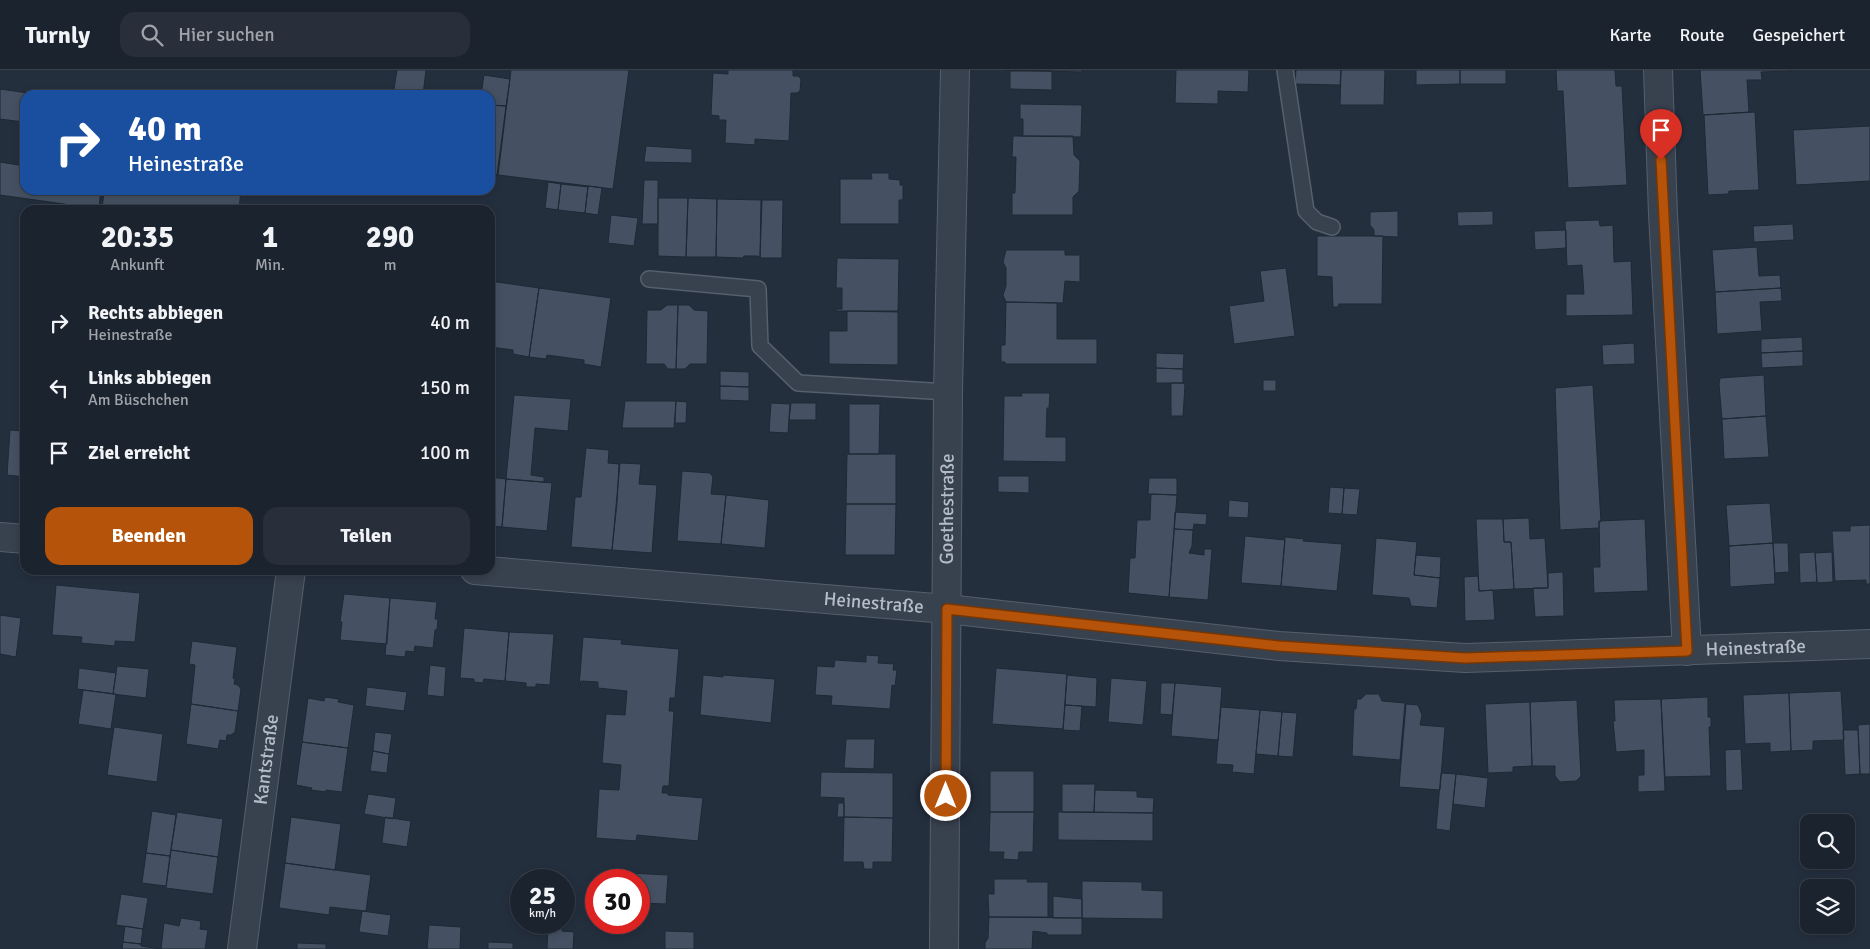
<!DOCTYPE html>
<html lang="de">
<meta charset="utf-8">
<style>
:root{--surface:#1b232e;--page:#282f3a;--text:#f1f3f6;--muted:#a0a4aa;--line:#39404a;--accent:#b45309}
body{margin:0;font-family:Signika,sans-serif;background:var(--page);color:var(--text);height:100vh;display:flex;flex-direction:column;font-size:19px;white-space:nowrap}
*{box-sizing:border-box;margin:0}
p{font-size:16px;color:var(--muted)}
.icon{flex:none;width:28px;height:28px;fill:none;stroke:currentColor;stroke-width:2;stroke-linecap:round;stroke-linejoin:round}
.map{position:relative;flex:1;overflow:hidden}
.drawer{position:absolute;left:20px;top:135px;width:475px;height:370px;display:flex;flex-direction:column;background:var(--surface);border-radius:15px;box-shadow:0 2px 8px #0003,0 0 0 1px var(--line)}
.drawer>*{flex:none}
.banner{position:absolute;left:20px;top:20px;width:475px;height:105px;border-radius:15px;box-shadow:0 2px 8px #0003,0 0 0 1px var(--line);background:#1a4fa0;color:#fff;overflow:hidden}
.controls{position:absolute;left:1800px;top:744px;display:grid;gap:10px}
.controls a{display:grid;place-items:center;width:55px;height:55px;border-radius:10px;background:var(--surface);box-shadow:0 2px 8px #0003,0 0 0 1px var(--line);font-size:25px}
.speed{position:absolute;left:510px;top:799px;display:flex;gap:10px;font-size:25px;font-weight:700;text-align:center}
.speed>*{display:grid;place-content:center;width:65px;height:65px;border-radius:50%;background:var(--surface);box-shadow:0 2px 8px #0003,0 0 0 1px var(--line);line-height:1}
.speed small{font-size:12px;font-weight:400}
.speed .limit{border:8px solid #d22;background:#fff;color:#111}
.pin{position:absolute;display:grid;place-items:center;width:42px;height:42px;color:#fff;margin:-51px -21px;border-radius:50% 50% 50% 0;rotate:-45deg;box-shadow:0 0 5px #0007}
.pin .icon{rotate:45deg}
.me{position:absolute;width:55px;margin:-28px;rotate:0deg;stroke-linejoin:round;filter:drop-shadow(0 0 4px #0008)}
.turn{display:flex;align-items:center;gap:18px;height:105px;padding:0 25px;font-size:22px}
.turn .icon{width:65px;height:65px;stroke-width:2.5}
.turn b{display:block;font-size:35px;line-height:42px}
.eta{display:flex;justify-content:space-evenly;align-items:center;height:85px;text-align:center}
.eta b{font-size:30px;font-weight:700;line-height:35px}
.cta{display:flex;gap:10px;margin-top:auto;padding:10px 25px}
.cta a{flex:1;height:58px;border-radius:15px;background:var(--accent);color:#fff;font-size:20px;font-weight:700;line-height:58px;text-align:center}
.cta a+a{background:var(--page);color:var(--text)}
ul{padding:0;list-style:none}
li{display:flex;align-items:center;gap:15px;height:65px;padding:0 25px}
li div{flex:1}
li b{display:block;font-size:19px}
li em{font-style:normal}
header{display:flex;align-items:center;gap:30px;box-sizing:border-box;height:70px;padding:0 25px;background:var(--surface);border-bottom:1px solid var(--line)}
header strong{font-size:24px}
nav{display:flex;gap:28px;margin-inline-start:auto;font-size:18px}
.search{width:350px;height:45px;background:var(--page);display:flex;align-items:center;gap:12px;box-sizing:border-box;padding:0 18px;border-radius:15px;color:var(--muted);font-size:19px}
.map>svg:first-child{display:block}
</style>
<header>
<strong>Turnly</strong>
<div class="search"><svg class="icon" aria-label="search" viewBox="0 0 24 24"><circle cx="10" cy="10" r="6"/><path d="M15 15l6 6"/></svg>Hier suchen</div>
<nav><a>Karte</a><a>Route</a><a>Gespeichert</a></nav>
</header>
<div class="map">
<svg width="1870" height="879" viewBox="0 0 1870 879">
<rect width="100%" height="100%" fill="#242f3e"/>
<path fill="#455162" stroke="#1f2835" d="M 397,0 L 426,0 L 423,25 L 393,25 Z
M 511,0 L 629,0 L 613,119 L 498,105 Z
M 728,0 L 793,0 L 793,6 L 798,6 L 801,9 L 800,21 L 797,23 L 791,23 L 789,71 L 755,69 L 755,75 L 725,73 L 726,50 L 719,50 L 719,46 L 711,45 L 713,3 L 728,4 Z
M 1005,0 L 1082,0 L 1082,2 Z
M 1176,0 L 1249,0 L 1248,22 L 1218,21 L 1218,34 L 1175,33 Z
M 1296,0 L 1341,0 L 1340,15 L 1295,14 Z
M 1341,0 L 1385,0 L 1384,35 L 1340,35 Z
M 1416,0 L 1460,0 L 1460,14 L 1416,15 Z
M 1460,0 L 1506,0 L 1506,14 L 1460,14 Z
M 1556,0 L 1615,0 L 1616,16 L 1622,16 L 1627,115 L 1568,118 L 1563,21 L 1557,21 Z
M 1700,0 L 1791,0 L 1791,1 L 1761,2 L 1762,10 L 1747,10 L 1749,42 L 1703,45 Z
M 1010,1 L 1052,1 L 1052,20 L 1010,19 Z
M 484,5 L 510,9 L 506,36 L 490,35 L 490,25 L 481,25 Z
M 0,19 L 28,23 L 28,25 L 25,25 L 24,52 L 0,49 Z
M 1020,34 L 1082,35 L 1081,67 L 1020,66 L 1023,65 L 1023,49 L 1020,49 Z
M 490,35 L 506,36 L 497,105 L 490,104 Z
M 1755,42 L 1759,120 L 1729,121 L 1728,124 L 1708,125 L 1704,45 Z
M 1870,56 L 1870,111 L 1796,115 L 1793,60 Z
M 1013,66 L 1073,66 L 1074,85 L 1080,91 L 1079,121 L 1073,127 L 1073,145 L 1012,145 L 1012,123 L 1015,123 L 1016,87 L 1012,87 Z
M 646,76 L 692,79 L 692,93 L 644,92 Z
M 0,92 L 25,96 L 25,120 L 101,120 L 99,137 L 86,135 L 85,137 L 0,125 Z
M 871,103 L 889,103 L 889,109 L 900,110 L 900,115 L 903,115 L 903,130 L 899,130 L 899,154 L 840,154 L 840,109 L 872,109 Z
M 644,110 L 658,110 L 658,154 L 642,154 Z
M 548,112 L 561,114 L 558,140 L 545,138 Z
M 561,114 L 588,117 L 585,143 L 558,140 Z
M 588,116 L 602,118 L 598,145 L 585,143 Z
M 104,120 L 241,120 L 239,140 L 102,140 Z
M 658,128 L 688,128 L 686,187 L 658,186 Z
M 688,128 L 717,129 L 716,187 L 686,187 Z
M 717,129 L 761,130 L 760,188 L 758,186 L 744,186 L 743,188 L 716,187 Z
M 762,130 L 783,130 L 782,188 L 760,188 Z
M 1398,141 L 1398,167 L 1374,166 L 1374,160 L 1370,155 L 1370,142 Z
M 1493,141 L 1493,155 L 1458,156 L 1457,142 Z
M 611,145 L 638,148 L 634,176 L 608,173 Z
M 1599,150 L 1600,156 L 1613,155 L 1614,192 L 1631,191 L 1633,245 L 1566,246 L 1566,224 L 1584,224 L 1582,195 L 1567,196 L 1565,151 Z
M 1793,154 L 1794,170 L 1754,172 L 1753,156 Z
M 1566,160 L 1566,178 L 1535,180 L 1534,161 Z
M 1317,166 L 1383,166 L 1382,234 L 1339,234 L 1338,237 L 1333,237 L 1332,207 L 1317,206 Z
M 1757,177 L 1759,206 L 1780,205 L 1781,218 L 1715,222 L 1712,180 Z
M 1006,180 L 1065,180 L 1065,185 L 1080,185 L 1080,212 L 1065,211 L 1063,233 L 1006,232 L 1003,225 L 1006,216 L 1006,198 L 1003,192 Z
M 837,188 L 899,189 L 898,241 L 836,241 L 836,239 L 842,239 L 842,218 L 836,218 Z
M 1286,198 L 1295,266 L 1234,274 L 1229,236 L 1264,231 L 1260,201 Z
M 490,211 L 539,218 L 529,287 L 513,284 L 513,280 L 490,277 Z
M 539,218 L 611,228 L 601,297 L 584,294 L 584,290 L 547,285 L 546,289 L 529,287 Z
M 1781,218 L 1782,231 L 1760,232 L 1762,261 L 1717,264 L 1715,222 Z
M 1006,232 L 1057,233 L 1057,269 L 1097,269 L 1097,294 L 1005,294 L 1005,292 L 1001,292 L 1001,275 L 1005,275 Z
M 667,235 L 678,235 L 676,299 L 668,299 L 664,294 L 646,294 L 647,240 L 661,240 Z
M 678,235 L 689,235 L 694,240 L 708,241 L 707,294 L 690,294 L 685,299 L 676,299 Z
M 847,241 L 898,242 L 898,295 L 829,294 L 829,261 L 847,261 Z
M 1802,267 L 1803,281 L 1761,283 L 1761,269 Z
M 1634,273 L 1635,294 L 1603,295 L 1602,275 Z
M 1803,281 L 1803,296 L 1762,298 L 1761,283 Z
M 1156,283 L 1184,284 L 1183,299 L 1156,298 Z
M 1156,298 L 1183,299 L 1183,313 L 1156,313 Z
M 720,301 L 749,302 L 749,317 L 720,316 Z
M 1764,305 L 1766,346 L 1722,349 L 1719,314 L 1720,308 Z
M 1263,310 L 1276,310 L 1276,321 L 1263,321 Z
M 1171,313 L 1183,313 L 1185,315 L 1183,346 L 1171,346 Z
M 1593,315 L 1601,452 L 1599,451 L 1599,458 L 1560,460 L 1555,318 Z
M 720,316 L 749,317 L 749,331 L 720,330 Z
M 1021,323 L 1050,323 L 1049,338 L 1047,338 L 1046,367 L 1066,367 L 1066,392 L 1003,391 L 1004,326 L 1022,326 Z
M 514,325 L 571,329 L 568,361 L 535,358 L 531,405 L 544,407 L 544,412 L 506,409 Z
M 625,331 L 676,331 L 674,358 L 622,358 Z
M 676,331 L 687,332 L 686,353 L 675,353 Z
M 771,333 L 790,334 L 788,363 L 769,362 Z
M 791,333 L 816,333 L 816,350 L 789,350 Z
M 849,334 L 880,334 L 879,384 L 849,384 Z
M 1766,346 L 1769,387 L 1724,389 L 1722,349 Z
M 10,360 L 25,361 L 25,407 L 7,405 Z
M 586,378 L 609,380 L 608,393 L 619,394 L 617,433 L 612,480 L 571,477 L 575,427 L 581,427 Z
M 847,384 L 896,384 L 896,434 L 846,434 Z
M 620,393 L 641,394 L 639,414 L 657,415 L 652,483 L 612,480 Z
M 682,401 L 710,403 L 713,407 L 711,424 L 726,425 L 721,474 L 677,471 Z
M 998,406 L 1029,406 L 1029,423 L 998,422 Z
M 490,407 L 506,409 L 502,457 L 490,456 Z
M 1149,408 L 1177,408 L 1177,425 L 1148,424 Z
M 506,409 L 552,413 L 547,461 L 502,457 Z
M 1330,417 L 1344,418 L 1342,444 L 1328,443 Z
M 1344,418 L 1360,419 L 1357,445 L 1342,444 Z
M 1151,424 L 1177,425 L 1169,527 L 1128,523 L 1130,488 L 1135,488 L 1137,450 L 1150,450 Z
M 726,425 L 769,430 L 765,478 L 721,474 Z
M 1229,430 L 1249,432 L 1248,448 L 1228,447 Z
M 1770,433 L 1773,473 L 1729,476 L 1726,435 Z
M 846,434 L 896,434 L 895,485 L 845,485 Z
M 1175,442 L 1207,444 L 1206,455 L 1194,454 L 1193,460 L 1174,459 Z
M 1529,448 L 1530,469 L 1545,468 L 1548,518 L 1514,519 L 1511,472 L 1504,472 L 1503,449 Z
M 1476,449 L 1503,449 L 1504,472 L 1511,472 L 1514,519 L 1479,521 Z
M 1645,449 L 1648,521 L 1594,523 L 1593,497 L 1600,497 L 1599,451 Z
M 1870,455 L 1870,514 L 1866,514 L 1866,510 L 1835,511 L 1832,461 L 1850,461 L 1850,456 Z
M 1174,459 L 1193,460 L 1192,476 L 1189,483 L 1204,485 L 1204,479 L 1212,479 L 1208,530 L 1169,527 Z
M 1245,466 L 1285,470 L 1281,516 L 1241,513 Z
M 1285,467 L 1304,469 L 1303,471 L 1342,474 L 1337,521 L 1281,516 Z
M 1376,468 L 1417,472 L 1414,505 L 1440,508 L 1437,538 L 1411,536 L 1409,528 L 1372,525 Z
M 1773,473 L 1788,473 L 1789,502 L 1775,503 Z
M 1773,473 L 1775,514 L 1730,517 L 1729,476 Z
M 1832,482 L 1833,512 L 1817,513 L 1815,483 Z
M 1799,483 L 1815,482 L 1817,512 L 1800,513 Z
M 1416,485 L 1441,487 L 1440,508 L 1414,505 Z
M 1563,502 L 1564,546 L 1535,547 L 1533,518 L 1548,518 L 1548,503 Z
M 1478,506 L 1479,521 L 1493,520 L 1495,550 L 1465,551 L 1464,507 Z
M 56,515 L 140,523 L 135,572 L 115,571 L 115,576 L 81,573 L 82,567 L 52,565 Z
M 344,524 L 390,528 L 387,574 L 340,570 L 342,552 L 340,552 Z
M 390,528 L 437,532 L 435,549 L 438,549 L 437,560 L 435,560 L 433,578 L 415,576 L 414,582 L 406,581 L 405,587 L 385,585 Z
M 0,545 L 21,548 L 16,587 L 0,584 Z
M 464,558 L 509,562 L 505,611 L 484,609 L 483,613 L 474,612 L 474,609 L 460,608 Z
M 509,562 L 554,564 L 550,615 L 536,614 L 536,617 L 526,617 L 526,613 L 505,611 Z
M 583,567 L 622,570 L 621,574 L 679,579 L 675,628 L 670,628 L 669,641 L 674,641 L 669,716 L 663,716 L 662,723 L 668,723 L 668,725 L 703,728 L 698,771 L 637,765 L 636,771 L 596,768 L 599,719 L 619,720 L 621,695 L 602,693 L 606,644 L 625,645 L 627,621 L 598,618 L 598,612 L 581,611 L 580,616 L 579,617 Z
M 192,571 L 237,577 L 233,608 L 235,609 L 234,614 L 238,615 L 241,619 L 238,641 L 191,634 L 195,595 L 189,594 Z
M 866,585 L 879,586 L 878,593 L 894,594 L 893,600 L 897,600 L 895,616 L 892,615 L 890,639 L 831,635 L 832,626 L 815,625 L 817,596 L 834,597 L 835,590 L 866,592 Z
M 430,595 L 446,597 L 444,627 L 427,625 Z
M 117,596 L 149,599 L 146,628 L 113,624 Z
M 79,598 L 116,603 L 113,624 L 77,619 Z
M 996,598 L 1067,604 L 1063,659 L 992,654 Z
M 703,605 L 723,607 L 723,605 L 775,609 L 771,653 L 700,645 Z
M 1067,605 L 1097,608 L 1096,637 L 1065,635 Z
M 1111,608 L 1147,611 L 1143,655 L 1108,652 Z
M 1161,613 L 1175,613 L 1172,645 L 1160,644 Z
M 1175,613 L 1222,617 L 1218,670 L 1171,666 Z
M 367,617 L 407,622 L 404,641 L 365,636 Z
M 83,620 L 116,624 L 111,659 L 78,654 Z
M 1841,621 L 1844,670 L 1813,671 L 1813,680 L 1791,681 L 1789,623 Z
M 1789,623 L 1791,681 L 1770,682 L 1770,673 L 1745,674 L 1743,625 Z
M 1366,624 L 1379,624 L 1382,631 L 1405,633 L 1400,690 L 1352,686 L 1354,639 L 1356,639 L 1357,629 L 1361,629 Z
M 325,627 L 339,629 L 338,632 L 354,635 L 348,678 L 302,672 L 308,628 L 324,631 Z
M 1708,627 L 1708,647 L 1711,647 L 1711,657 L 1709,657 L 1711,706 L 1665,707 L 1661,629 Z
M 1661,629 L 1665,721 L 1638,722 L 1638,705 L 1644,705 L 1644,680 L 1616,682 L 1613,651 L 1615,651 L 1614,630 Z
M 1577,630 L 1581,706 L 1576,711 L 1560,712 L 1555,706 L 1555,696 L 1532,696 L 1530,632 Z
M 1530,632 L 1532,696 L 1513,697 L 1513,702 L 1488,703 L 1485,634 Z
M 191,634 L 238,641 L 235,662 L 231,665 L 227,665 L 226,671 L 220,670 L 218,679 L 186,674 Z
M 1406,634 L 1418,635 L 1422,645 L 1420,655 L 1445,657 L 1440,720 L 1399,717 Z
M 1065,635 L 1082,636 L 1080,661 L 1063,660 Z
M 1221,637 L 1260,640 L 1254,704 L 1232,702 L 1233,695 L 1216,694 Z
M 1260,640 L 1282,642 L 1278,686 L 1256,684 Z
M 1282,642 L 1297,643 L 1293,687 L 1278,686 Z
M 1870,654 L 1870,704 L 1860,704 L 1858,655 Z
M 114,657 L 163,664 L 157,712 L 107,705 Z
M 1843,660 L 1858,660 L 1860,704 L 1845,705 Z
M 375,662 L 392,664 L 389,684 L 373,681 Z
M 846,669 L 875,669 L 874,699 L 844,698 Z
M 302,672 L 348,678 L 342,722 L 326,720 L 326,722 L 311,720 L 312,718 L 296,715 Z
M 1741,679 L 1743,720 L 1726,721 L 1725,680 Z
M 373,681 L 389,684 L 387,703 L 370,701 Z
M 990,701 L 1034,701 L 1034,742 L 990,742 Z
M 821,702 L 893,703 L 893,748 L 844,747 L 844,728 L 820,727 Z
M 1441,703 L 1456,704 L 1450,761 L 1436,759 Z
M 1456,704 L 1488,708 L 1485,738 L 1453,734 Z
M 1062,714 L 1095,714 L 1094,742 L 1062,742 Z
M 1095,720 L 1137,721 L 1137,727 L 1154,728 L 1153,743 L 1094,742 Z
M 368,724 L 396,728 L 393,749 L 364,744 Z
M 838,733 L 844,733 L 844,747 L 837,747 Z
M 152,741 L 176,745 L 170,786 L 146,783 Z
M 177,742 L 223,749 L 218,787 L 171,780 Z
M 990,742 L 1034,742 L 1033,782 L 1019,782 L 1018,790 L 1003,789 L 1004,782 L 989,782 Z
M 1058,742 L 1153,743 L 1153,771 L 1058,770 Z
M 291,747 L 341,754 L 335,800 L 285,793 Z
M 385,747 L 411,751 L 407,777 L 382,773 Z
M 844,747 L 893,748 L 892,792 L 873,792 L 873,799 L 864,799 L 863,792 L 843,792 Z
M 171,780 L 218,787 L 213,824 L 166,818 Z
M 146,783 L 170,786 L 166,816 L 142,813 Z
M 285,793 L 371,805 L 366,841 L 330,837 L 329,845 L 279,838 Z
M 609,802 L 668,805 L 666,834 L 639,833 L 639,810 L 608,810 Z
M 994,809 L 1028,809 L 1027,812 L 1048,812 L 1048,847 L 989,847 L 988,824 L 994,824 Z
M 1082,811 L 1142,812 L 1142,820 L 1163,821 L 1163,849 L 1082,848 Z
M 121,824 L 148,828 L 143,859 L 116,855 Z
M 1053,826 L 1082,829 L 1082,848 L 1053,848 Z
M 362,841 L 391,845 L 388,866 L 359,862 Z
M 989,847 L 1082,848 L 1082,865 L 1047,865 L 1047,863 L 1033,861 L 1032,879 L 985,879 L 985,873 L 988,868 Z
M 181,848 L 201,851 L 200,859 L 208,860 L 205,879 L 161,879 L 164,853 L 179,856 Z
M 534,852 L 547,852 L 546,861 L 534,861 Z
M 429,855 L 461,857 L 460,879 L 427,879 Z
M 125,856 L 143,859 L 141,874 L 123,872 Z
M 548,856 L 562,856 L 562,861 L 574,862 L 573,879 L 547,879 Z
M 665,861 L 694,862 L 694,879 L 665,879 Z
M 123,872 L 141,874 L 141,876 L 160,879 L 122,879 Z
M 488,872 L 513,873 L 513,879 L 488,879 Z
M 297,873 L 326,874 L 326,879 L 297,879 Z"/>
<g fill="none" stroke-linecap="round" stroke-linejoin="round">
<g stroke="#565f6c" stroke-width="18">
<path id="lane" d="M 1285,0 L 1306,141 L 1317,152 L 1332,157
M 649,209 L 758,219 L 760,276 L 798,313 L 948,322"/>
</g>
<g stroke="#565f6c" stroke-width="30">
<g id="street">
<path d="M 1658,0 L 1663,144 L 1687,581"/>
<path d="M 0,467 L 25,469"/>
<path id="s1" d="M 475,500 L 947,539 L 1279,576 L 1465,588 L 1870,574"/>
<path id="s2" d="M 242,879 L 291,500"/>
<path id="s3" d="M 944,879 L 948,322 L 955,0"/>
</g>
</g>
<use href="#lane" stroke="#38414e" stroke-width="15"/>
<use href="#street" stroke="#38414e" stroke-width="28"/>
</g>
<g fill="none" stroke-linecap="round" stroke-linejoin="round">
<g stroke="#753606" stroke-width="12">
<path id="route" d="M 946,726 L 947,539 L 1279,576 L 1465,588 L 1687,581 L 1661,90"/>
</g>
<use href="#route" stroke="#b45309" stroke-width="9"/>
</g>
<g text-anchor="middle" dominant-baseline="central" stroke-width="5" stroke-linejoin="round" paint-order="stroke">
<g font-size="19" fill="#b4bcc9" stroke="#1d2633">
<text stroke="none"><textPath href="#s3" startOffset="440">Goethestraße</textPath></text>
<text stroke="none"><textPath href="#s1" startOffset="400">Heinestraße</textPath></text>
<text stroke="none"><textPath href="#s1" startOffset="1285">Heinestraße</textPath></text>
<text stroke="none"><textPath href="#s2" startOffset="191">Kantstraße</textPath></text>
</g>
</g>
</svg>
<div class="controls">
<a><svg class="icon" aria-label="search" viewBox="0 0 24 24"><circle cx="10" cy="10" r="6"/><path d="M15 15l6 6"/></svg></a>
<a><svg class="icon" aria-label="layers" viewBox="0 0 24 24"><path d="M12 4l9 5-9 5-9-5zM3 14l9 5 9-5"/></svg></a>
</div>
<div class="speed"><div>25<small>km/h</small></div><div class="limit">30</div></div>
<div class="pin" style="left:1661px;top:90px;background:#d93025"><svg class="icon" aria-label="arrive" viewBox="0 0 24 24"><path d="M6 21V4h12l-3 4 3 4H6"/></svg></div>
<svg class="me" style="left:946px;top:726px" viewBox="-20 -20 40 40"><circle r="17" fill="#b45309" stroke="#fff" stroke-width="3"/><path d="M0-11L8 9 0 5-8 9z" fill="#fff"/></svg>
<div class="banner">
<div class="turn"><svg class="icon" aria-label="right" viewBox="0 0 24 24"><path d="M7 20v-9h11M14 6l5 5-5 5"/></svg><div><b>40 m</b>Heinestraße</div></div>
</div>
<section class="drawer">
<div class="eta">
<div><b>20:35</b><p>Ankunft</p></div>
<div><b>1</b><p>Min.</p></div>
<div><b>290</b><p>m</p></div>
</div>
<ul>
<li><svg class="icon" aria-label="right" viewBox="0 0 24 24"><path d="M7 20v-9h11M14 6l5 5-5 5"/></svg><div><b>Rechts abbiegen</b><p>Heinestraße</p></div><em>40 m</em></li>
<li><svg class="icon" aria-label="left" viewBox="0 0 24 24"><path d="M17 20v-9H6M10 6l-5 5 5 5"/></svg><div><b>Links abbiegen</b><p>Am Büschchen</p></div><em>150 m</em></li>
<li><svg class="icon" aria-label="arrive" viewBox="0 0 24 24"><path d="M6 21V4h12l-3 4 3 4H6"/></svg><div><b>Ziel erreicht</b></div><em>100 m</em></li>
</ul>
<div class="cta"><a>Beenden</a><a>Teilen</a></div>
</section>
</div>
